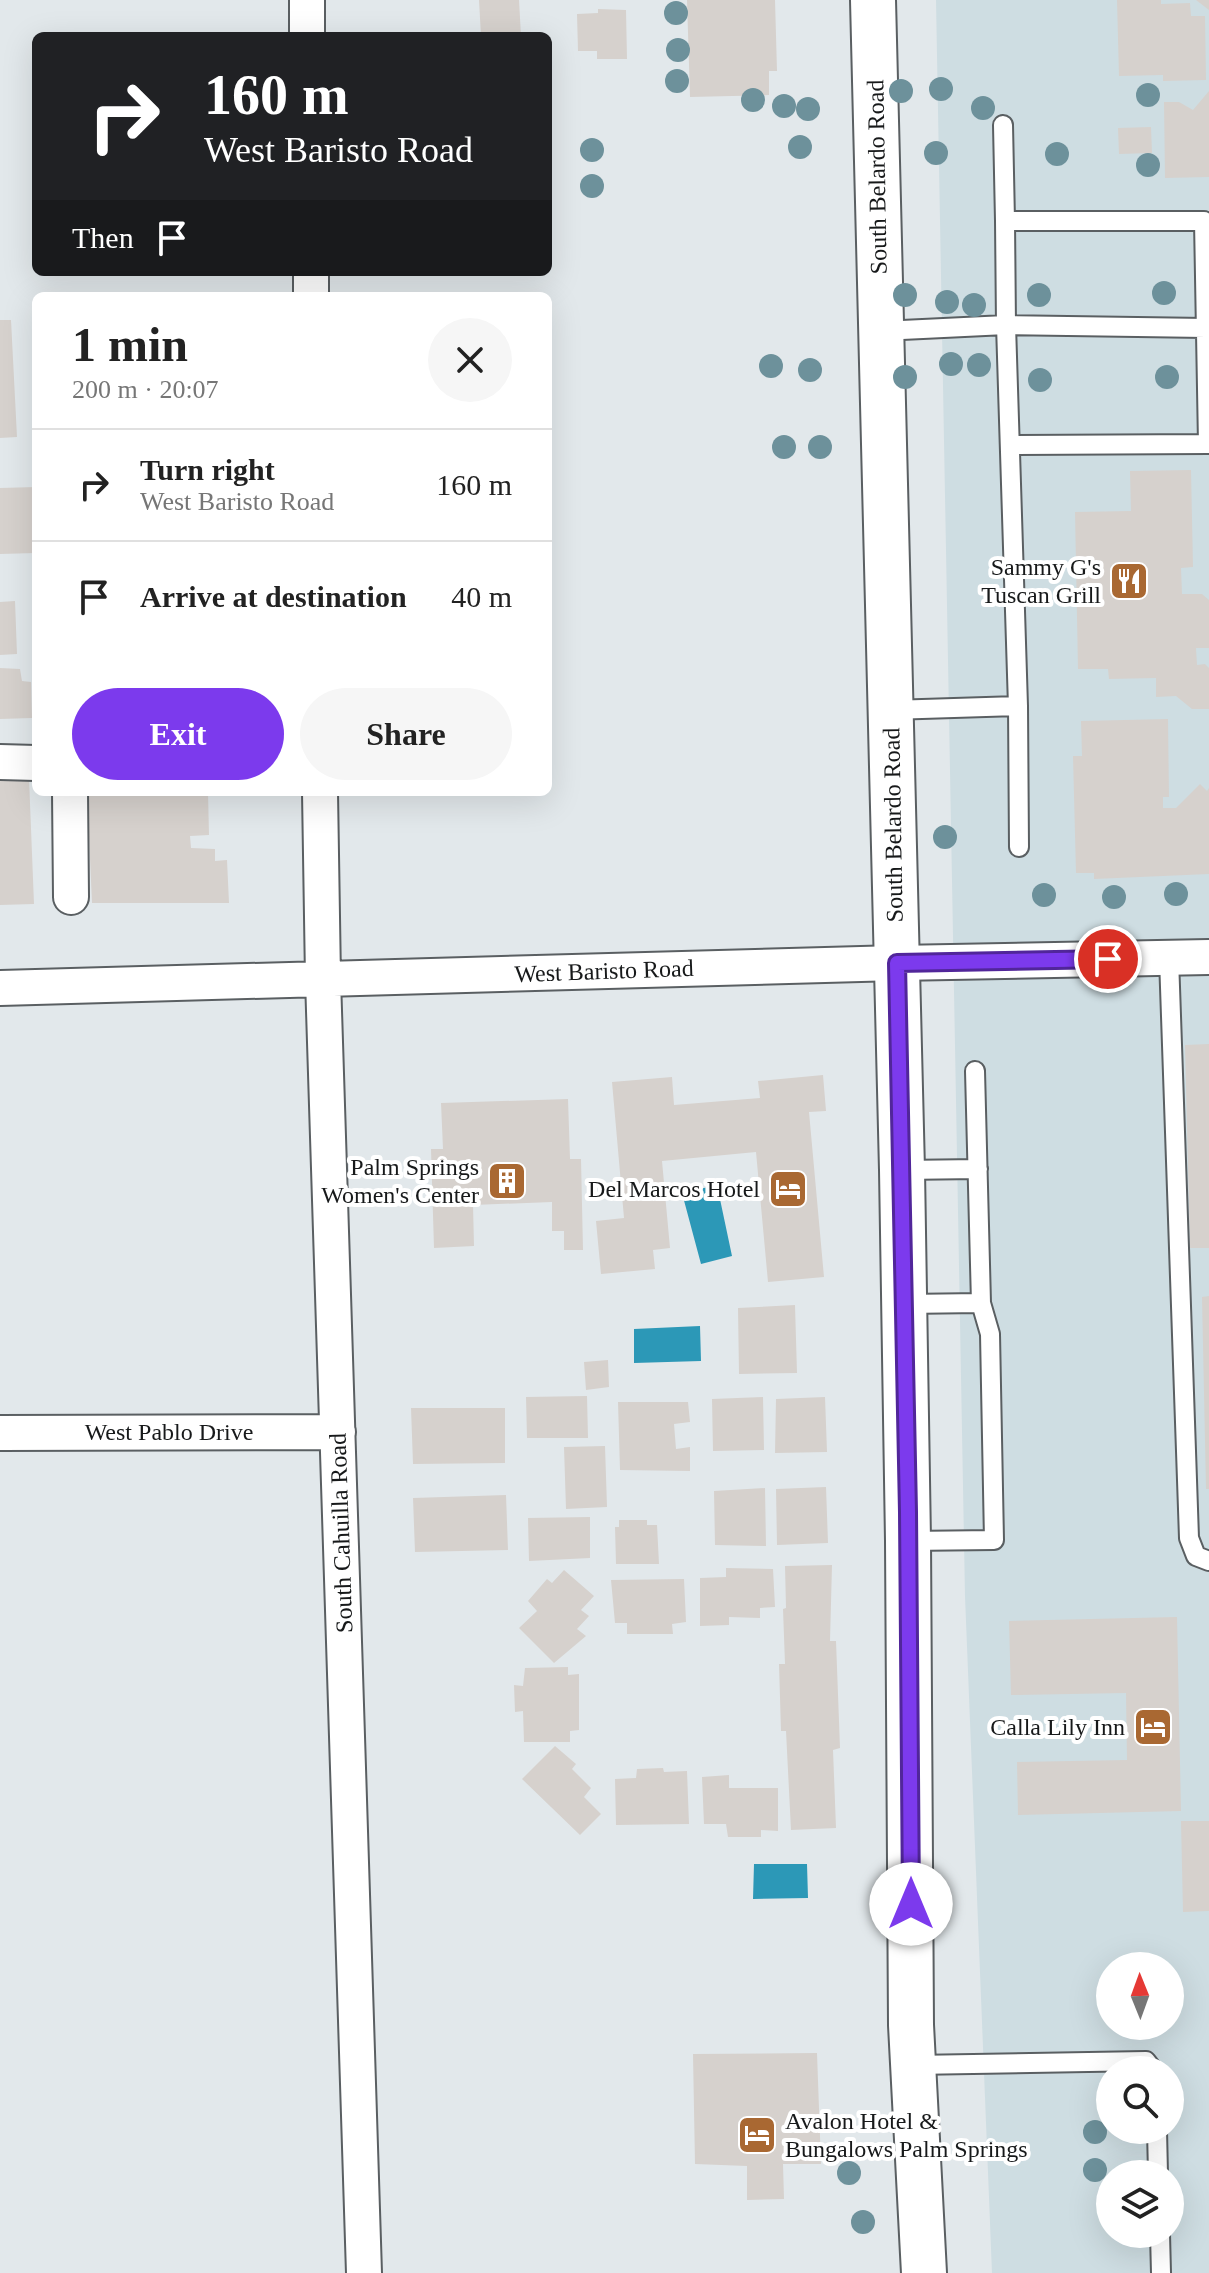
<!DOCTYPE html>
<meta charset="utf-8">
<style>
:root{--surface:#fff;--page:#f6f6f6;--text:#222;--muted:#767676;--line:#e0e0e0;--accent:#7c3aed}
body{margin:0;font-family:"Times New Roman",serif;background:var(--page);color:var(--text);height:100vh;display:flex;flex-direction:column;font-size:30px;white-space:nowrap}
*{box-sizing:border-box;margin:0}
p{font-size:26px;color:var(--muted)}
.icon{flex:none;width:44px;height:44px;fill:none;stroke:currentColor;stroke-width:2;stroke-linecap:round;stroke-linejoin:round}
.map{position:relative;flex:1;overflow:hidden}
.side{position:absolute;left:32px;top:292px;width:520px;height:504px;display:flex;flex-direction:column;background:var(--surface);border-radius:12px;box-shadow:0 8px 32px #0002}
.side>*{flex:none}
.hud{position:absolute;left:32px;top:32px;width:520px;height:244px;border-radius:12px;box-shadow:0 8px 32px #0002;background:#202124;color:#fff;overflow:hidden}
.needle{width:52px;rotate:359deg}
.tools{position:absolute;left:1096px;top:1952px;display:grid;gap:16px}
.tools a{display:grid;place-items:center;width:88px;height:88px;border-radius:50%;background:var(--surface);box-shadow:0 8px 32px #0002;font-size:40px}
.pin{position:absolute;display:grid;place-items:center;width:68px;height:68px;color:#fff;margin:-34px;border:4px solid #fff;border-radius:50%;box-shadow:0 2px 8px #0007}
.me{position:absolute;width:88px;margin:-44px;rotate:0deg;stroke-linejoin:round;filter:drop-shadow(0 0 6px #0008)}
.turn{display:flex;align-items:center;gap:28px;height:168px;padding:0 40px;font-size:36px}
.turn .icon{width:104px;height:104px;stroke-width:2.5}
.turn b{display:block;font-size:56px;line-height:68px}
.then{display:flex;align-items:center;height:76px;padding:0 40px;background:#0003;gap:16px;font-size:30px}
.round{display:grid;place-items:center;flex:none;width:84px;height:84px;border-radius:42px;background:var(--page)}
.headline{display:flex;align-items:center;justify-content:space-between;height:136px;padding:0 40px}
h1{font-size:48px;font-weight:800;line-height:60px}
.primary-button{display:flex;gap:16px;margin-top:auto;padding:16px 40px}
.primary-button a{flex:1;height:92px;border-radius:48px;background:var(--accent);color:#fff;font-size:32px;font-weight:800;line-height:92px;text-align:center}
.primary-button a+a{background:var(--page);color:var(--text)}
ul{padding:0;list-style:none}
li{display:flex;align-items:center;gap:24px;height:112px;padding:0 40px;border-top:2px solid var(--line)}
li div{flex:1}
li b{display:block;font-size:30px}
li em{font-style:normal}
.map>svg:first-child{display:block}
</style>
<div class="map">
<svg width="1209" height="2273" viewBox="0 0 1209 2273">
<rect width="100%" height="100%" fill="#e2e8eb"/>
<path fill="#cedde2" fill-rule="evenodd" d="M 936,0 L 1209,0 L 1209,2273 L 992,2273 L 965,1596 ZM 1110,1966 L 1170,1966 L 1170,2026 L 1110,2026 ZM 1110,2070 L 1170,2070 L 1170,2130 L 1110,2130 ZM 1110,2174 L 1170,2174 L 1170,2234 L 1110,2234 Z"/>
<path fill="#2c98b7" d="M 717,1185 L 732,1256 L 701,1264 L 682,1193 Z
M 700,1326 L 701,1361 L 634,1363 L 634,1329 Z
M 754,1864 L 807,1864 L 808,1898 L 753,1899 Z"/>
<path fill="#d6d1cd" d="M 479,0 L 519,0 L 521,36 L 481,36 Z
M 687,0 L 775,0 L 777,71 L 769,71 L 769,95 L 690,97 Z
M 1117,0 L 1161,0 L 1161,4 L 1190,3 L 1191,16 L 1205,16 L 1206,80 L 1163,81 L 1163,75 L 1119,76 Z
M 1196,0 L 1209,0 L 1209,10 Z
M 598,9 L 626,10 L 627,59 L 597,59 L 597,51 L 578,51 L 577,14 L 598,13 Z
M 1209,91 L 1209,177 L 1165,178 L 1164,102 L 1179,102 L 1193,110 Z
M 1151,127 L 1152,153 L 1119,154 L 1118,128 Z
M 0,320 L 11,320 L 17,437 L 0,438 Z
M 1191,470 L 1193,567 L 1181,568 L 1182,594 L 1202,594 L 1209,600 L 1209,648 L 1196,648 L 1197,665 L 1205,664 L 1209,668 L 1209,709 L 1192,709 L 1176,696 L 1156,697 L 1156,678 L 1109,679 L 1108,669 L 1078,669 L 1075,512 L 1131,511 L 1130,471 Z
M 36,487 L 36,553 L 0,554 L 0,488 Z
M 15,601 L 17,654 L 0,655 L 0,602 Z
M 0,668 L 20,669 L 22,681 L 31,682 L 32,718 L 0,719 Z
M 1168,719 L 1169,797 L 1163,797 L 1163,808 L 1176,808 L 1200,784 L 1207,791 L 1209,788 L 1209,874 L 1094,879 L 1094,873 L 1076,873 L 1073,756 L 1082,756 L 1081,721 Z
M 29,778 L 34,904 L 0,905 L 0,779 Z
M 87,792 L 208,792 L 209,835 L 190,836 L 191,848 L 215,849 L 215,861 L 227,860 L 229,903 L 92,903 Z
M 1209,1044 L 1209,1248 L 1190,1248 L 1185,1045 Z
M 823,1075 L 826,1111 L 809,1112 L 824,1277 L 768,1282 L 756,1152 L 662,1161 L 670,1248 L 653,1250 L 655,1269 L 601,1274 L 596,1221 L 624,1218 L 612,1082 L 672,1077 L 674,1105 L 760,1098 L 758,1081 Z
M 568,1099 L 570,1159 L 581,1159 L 583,1250 L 564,1250 L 564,1231 L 552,1231 L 552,1202 L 473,1205 L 474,1246 L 434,1248 L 431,1149 L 443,1149 L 441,1103 Z
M 1209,1296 L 1209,1489 L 1206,1489 L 1202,1297 Z
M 795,1305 L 797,1373 L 739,1374 L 738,1308 Z
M 608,1360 L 609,1387 L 586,1390 L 584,1362 Z
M 587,1396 L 588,1438 L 527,1438 L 526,1397 Z
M 763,1397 L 764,1450 L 713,1451 L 712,1399 Z
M 825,1397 L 827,1452 L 775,1453 L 776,1399 Z
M 618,1402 L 688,1402 L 690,1422 L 674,1424 L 676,1449 L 690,1447 L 690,1471 L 620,1470 Z
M 411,1408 L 505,1408 L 505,1463 L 413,1464 Z
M 605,1446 L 607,1507 L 566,1509 L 564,1447 Z
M 826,1487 L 828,1543 L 777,1545 L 776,1489 Z
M 765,1488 L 766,1546 L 715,1545 L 714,1491 Z
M 506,1495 L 508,1550 L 415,1552 L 413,1498 Z
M 590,1517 L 590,1558 L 529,1561 L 528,1518 Z
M 619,1520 L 647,1520 L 647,1525 L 657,1525 L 659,1564 L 616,1564 L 615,1527 L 619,1527 Z
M 832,1565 L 830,1641 L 836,1641 L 840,1748 L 833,1750 L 836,1828 L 791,1830 L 786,1731 L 781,1731 L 779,1664 L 785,1664 L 783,1609 L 786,1608 L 785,1566 Z
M 726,1568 L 773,1569 L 775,1607 L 760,1608 L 760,1618 L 729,1617 L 729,1625 L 700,1626 L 700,1578 L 726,1577 Z
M 564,1570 L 594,1596 L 581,1610 L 589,1616 L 577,1629 L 586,1636 L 554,1663 L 519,1628 L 537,1611 L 528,1601 L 547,1579 L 552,1583 Z
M 684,1579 L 686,1622 L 672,1624 L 673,1634 L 627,1634 L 627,1623 L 615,1623 L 611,1580 Z
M 1177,1617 L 1181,1811 L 1018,1815 L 1017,1762 L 1127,1760 L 1126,1693 L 1011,1695 L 1009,1621 Z
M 568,1667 L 568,1675 L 579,1674 L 579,1730 L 570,1731 L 570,1742 L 524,1742 L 523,1711 L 515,1712 L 514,1685 L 523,1686 L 525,1668 Z
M 555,1746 L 576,1764 L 572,1769 L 591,1788 L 584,1797 L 601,1814 L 580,1835 L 522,1779 Z
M 663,1768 L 664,1772 L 687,1771 L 689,1824 L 616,1825 L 615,1779 L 636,1778 L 637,1769 Z
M 729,1775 L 729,1788 L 778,1788 L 778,1831 L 761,1830 L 761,1837 L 728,1837 L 726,1824 L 704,1824 L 702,1777 Z
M 1181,1821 L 1209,1821 L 1209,1911 L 1183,1912 Z
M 817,2053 L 821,2164 L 783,2164 L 784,2199 L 747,2200 L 747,2166 L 695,2164 L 693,2054 Z"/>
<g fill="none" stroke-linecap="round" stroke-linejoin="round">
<g stroke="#5a5f62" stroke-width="22">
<path id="lane" d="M 1003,125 L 1005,221
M 881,331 L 1006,325 L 1018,706
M 1010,445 L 1208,444 L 1204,221 L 1005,221 L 1006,325 L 1206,328
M 890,710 L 1018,706 L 1019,847
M 1169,958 L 1189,1538 L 1196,1556 L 1209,1561
M 902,1170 L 978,1169
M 904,1304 L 981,1303
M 908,1541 L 994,1540 L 990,1334 L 981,1303 L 975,1071
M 913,2065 L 1146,2061 L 1153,2070
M 1157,2130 L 1158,2174
M 1160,2234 L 1161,2273"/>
</g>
<g stroke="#5a5f62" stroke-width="38">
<path id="street" d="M 307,0 L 307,36
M 311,272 L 311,296
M 0,762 L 36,763
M 70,792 L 71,897
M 320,792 L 323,979 L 364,2273
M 0,988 L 897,963 L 1209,957
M 0,1433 L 338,1432"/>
</g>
<g stroke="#5a5f62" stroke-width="48">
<path id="secondary" d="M 873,0 L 902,1170 L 908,1541 L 911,2025 L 924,2273"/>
</g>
<use href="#lane" stroke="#fff" stroke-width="18"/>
<use href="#street" stroke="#fff" stroke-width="34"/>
<use href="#secondary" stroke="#fff" stroke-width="44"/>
</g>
<g fill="#6d919b">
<circle cx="676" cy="13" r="12"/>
<circle cx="678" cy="50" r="12"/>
<circle cx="677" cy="81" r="12"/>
<circle cx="941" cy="89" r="12"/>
<circle cx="901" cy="91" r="12"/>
<circle cx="1148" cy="95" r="12"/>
<circle cx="753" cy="100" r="12"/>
<circle cx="784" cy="106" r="12"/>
<circle cx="983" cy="108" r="12"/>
<circle cx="808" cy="109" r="12"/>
<circle cx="800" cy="147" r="12"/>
<circle cx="592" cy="150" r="12"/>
<circle cx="936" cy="153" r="12"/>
<circle cx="1057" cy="154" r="12"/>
<circle cx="1148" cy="165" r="12"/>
<circle cx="592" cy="186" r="12"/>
<circle cx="1164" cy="293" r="12"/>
<circle cx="905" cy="295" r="12"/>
<circle cx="1039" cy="295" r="12"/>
<circle cx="947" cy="302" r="12"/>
<circle cx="974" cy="305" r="12"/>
<circle cx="951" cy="364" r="12"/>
<circle cx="979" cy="365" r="12"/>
<circle cx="771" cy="366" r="12"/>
<circle cx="810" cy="370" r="12"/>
<circle cx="905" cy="377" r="12"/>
<circle cx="1167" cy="377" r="12"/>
<circle cx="1040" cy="380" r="12"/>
<circle cx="784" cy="447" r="12"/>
<circle cx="820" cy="447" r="12"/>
<circle cx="945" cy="837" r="12"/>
<circle cx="1176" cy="894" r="12"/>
<circle cx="1044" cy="895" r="12"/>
<circle cx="1114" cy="897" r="12"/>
<circle cx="1095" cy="2132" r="12"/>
<circle cx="1095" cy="2170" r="12"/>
<circle cx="849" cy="2173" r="12"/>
<circle cx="863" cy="2222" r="12"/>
</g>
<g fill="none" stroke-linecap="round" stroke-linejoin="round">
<g stroke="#51269a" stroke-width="20">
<path id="route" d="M 911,1904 L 908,1512 L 897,963 L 1108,959"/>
</g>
<use href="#route" stroke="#7c3aed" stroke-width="14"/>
</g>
<defs>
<g id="restaurant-square" transform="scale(2)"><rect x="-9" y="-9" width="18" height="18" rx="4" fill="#a96832" stroke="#fff"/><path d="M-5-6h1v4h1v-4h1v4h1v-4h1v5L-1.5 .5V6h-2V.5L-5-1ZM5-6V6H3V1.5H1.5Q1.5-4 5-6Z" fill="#fff"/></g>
<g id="building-square" transform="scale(2)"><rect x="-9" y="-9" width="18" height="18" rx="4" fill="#a96832" stroke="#fff"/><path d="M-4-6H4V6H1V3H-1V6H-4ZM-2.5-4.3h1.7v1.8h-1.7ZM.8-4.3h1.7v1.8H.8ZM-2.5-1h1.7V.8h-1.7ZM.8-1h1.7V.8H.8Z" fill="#fff"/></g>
<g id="hotel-square" transform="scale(2)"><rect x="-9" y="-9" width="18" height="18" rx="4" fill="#a96832" stroke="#fff"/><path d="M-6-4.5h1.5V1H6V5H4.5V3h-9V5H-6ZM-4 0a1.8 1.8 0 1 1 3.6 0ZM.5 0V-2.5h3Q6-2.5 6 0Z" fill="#fff"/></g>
</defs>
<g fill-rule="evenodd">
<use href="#restaurant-square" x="1129" y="581"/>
<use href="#building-square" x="507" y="1181"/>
<use href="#hotel-square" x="788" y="1189"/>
<use href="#hotel-square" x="1153" y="1727"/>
<use href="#hotel-square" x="757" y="2135"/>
</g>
<g text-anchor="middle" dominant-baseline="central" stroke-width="8" stroke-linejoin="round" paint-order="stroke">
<g font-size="24" fill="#17191a" stroke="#fff">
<text transform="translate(877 177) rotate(-91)">South Belardo Road</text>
<text transform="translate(893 825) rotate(-91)">South Belardo Road</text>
<text transform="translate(604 971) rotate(-2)">West Baristo Road</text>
<text x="169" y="1432">West Pablo Drive</text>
<text transform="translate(341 1533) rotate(-92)">South Cahuilla Road</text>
</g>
<g font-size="24" fill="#17191a" stroke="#fff" text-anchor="end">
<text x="1101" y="567">Sammy G's<tspan x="1101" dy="28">Tuscan Grill</tspan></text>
<text x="479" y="1167">Palm Springs<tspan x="479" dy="28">Women's Center</tspan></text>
<text x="760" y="1189">Del Marcos Hotel</text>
<text x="1125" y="1727">Calla Lily Inn</text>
<text x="785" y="2121" text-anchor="start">Avalon Hotel &amp;<tspan x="785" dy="28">Bungalows Palm Springs</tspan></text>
</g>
</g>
</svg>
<div class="tools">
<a><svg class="needle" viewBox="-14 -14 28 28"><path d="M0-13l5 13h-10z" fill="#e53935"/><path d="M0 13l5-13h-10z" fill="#767676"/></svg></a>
<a><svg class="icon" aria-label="search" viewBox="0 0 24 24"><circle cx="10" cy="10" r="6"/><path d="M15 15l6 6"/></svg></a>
<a><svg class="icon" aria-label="layers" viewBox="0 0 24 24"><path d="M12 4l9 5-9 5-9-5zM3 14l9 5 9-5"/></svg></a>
</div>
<div class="pin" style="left:1108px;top:959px;background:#d93025"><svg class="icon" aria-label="arrive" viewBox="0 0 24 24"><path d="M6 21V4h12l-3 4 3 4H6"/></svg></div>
<svg class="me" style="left:911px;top:1904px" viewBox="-20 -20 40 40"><circle r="19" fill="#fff"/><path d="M0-13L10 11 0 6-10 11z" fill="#7c3aed"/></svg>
<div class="hud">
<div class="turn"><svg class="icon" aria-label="right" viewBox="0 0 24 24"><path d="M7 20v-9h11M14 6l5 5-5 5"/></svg><div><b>160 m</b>West Baristo Road</div></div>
<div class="then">Then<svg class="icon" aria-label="arrive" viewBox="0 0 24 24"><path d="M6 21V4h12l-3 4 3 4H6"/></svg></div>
</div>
<section class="side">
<div class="headline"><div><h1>1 min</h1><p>200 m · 20:07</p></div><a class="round"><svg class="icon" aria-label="close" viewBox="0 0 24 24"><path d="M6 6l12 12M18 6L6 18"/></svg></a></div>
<ul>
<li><svg class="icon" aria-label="right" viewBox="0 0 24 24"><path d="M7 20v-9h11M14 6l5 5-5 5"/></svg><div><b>Turn right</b><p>West Baristo Road</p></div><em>160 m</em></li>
<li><svg class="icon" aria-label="arrive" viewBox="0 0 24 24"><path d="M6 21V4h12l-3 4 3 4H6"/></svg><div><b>Arrive at destination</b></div><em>40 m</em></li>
</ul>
<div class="primary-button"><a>Exit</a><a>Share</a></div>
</section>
</div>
